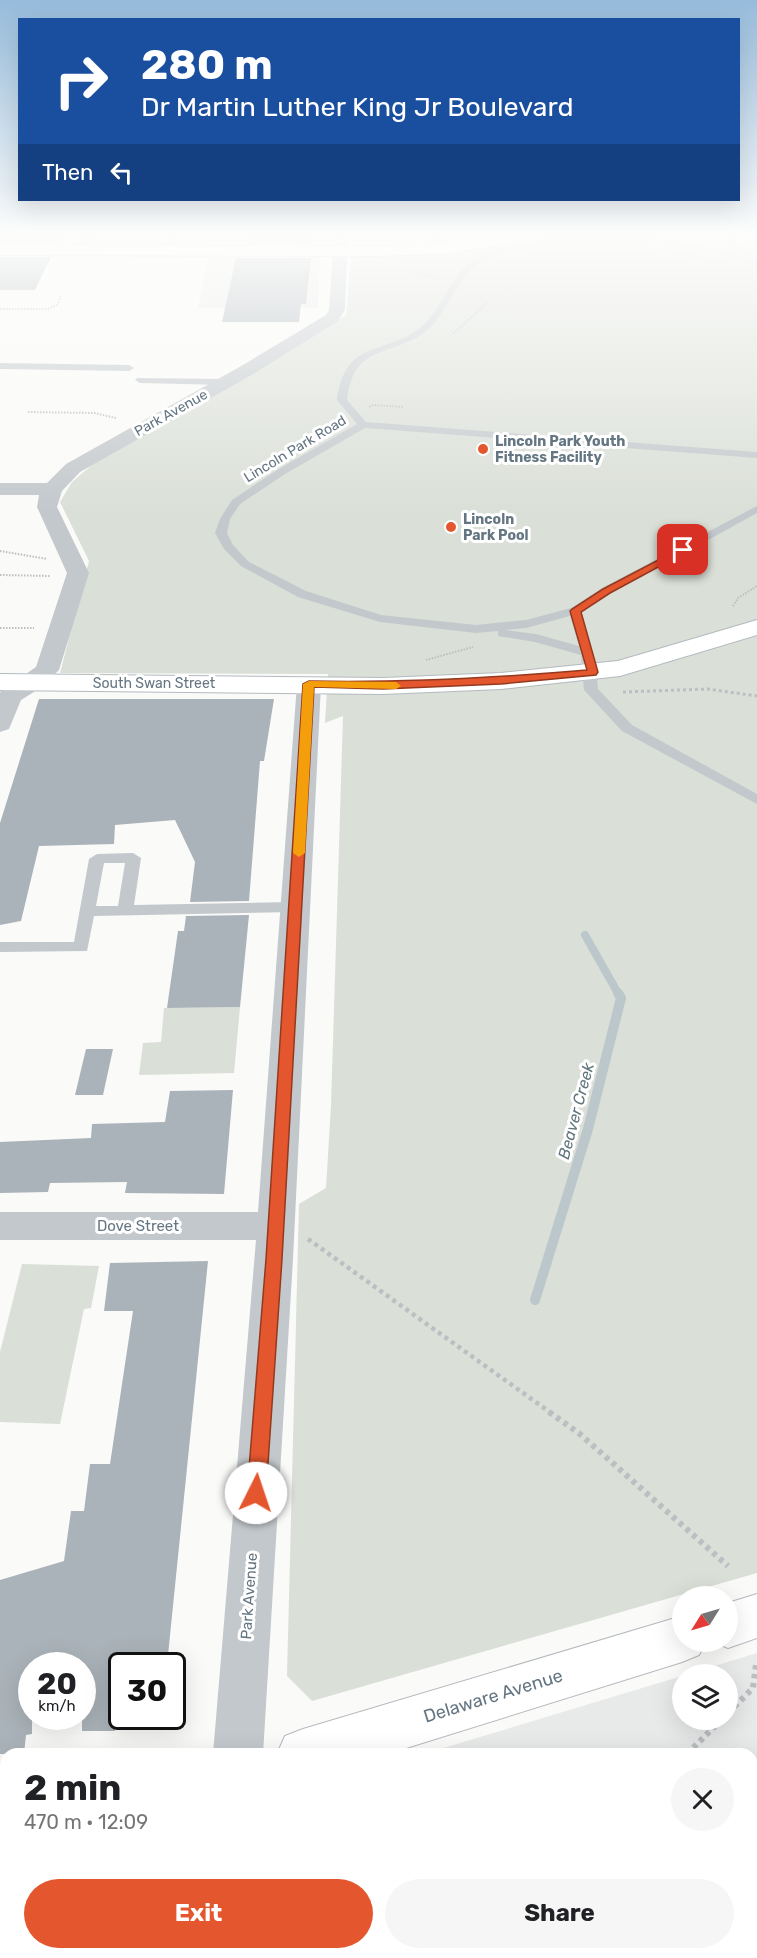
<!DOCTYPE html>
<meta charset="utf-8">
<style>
:root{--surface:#fff;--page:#f6f6f6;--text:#202124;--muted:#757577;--accent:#e4572e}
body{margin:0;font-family:Rubik,sans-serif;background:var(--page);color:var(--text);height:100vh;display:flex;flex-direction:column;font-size:22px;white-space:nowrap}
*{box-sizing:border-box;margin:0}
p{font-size:20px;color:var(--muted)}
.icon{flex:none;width:33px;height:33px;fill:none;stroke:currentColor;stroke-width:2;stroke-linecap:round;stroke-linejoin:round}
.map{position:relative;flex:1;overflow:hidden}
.details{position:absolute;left:0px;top:1748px;width:758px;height:212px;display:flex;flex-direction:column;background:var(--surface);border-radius:18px 18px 0 0;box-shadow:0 6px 24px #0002}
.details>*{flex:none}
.guide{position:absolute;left:18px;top:18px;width:722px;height:183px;border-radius:0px;box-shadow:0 6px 24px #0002;background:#1a4fa0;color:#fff;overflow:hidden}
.needle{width:39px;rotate:233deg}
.buttons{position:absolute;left:672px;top:1586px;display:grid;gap:12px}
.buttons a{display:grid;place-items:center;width:66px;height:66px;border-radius:50%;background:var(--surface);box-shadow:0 6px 24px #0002;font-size:30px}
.speed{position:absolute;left:18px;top:1652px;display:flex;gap:12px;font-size:30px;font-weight:700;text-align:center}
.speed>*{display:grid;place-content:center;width:78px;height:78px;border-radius:50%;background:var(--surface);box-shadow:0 6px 24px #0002;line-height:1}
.speed small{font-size:15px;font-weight:400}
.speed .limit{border:3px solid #111;border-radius:9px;background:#fff;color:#111}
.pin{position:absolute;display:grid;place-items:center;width:51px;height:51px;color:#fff;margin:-26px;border-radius:12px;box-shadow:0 3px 9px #0006}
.me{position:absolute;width:66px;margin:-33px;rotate:4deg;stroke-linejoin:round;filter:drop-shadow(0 0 4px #0008)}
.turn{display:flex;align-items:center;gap:21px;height:126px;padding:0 24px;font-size:27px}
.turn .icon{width:78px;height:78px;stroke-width:2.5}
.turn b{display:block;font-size:42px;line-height:51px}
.then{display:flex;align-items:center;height:57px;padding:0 24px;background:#0003;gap:12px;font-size:22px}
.round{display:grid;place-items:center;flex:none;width:63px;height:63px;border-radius:32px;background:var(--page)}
.summary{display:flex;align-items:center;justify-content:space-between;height:102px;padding:0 24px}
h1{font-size:36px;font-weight:700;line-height:45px}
.action{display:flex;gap:12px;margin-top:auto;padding:12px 24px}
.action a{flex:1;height:69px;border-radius:36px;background:var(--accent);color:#fff;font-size:24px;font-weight:700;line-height:69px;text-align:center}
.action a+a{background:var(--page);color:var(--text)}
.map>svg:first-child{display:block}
</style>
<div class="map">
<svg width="757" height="1958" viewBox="0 0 757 1958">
<rect width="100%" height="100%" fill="#fafaf8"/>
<path fill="#e8e9e9" d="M 320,257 L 318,308 L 198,308 L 208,258 Z
M 757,1653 L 757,1958 L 0,1958 L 0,1884 L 6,1882 L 6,1953 L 752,1953 L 752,1754 L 427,1753 L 682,1676 L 682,1719 L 728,1719 L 728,1674 L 688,1674 Z"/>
<path fill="#dadfd7" d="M 546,237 L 757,237 L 757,1573 L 312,1701 L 287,1676 L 299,1204 L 326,1188 L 331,1106 L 343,716 L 325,723 L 328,674 L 60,673 L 89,561 L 60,502 L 72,482 L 93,464 L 346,315 L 351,256 Z
M 240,1007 L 234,1073 L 139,1075 L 143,1043 L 161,1042 L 164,1008 Z
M 22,1264 L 99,1266 L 91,1308 L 84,1309 L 60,1424 L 0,1422 L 0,1352 Z"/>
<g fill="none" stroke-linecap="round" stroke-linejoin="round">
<path stroke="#bbc7cb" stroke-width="8" d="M 585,935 L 619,995"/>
<path stroke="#bbc7cb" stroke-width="10" d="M 535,1300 L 588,1129 L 621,998 L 618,993"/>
</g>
<path fill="#aab3b9" d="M 0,237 L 61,237 L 58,243 L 0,243 Z
M 259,237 L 278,238 L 313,238 L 312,244 L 258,243 Z
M 0,257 L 51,257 L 35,290 L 0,290 Z
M 236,258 L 311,258 L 306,304 L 301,304 L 299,322 L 222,322 Z
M 39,699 L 274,699 L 264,761 L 260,761 L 249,901 L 190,902 L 195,862 L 175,820 L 115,825 L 114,844 L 39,846 L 21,921 L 0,925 L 0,823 Z
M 249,915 L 240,1007 L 167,1008 L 178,931 L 184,931 L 186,916 Z
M 86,1049 L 113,1049 L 103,1095 L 75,1095 Z
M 233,1090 L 224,1194 L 125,1193 L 127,1182 L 50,1183 L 48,1192 L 0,1193 L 0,1142 L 91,1138 L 92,1124 L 165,1122 L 170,1091 Z
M 208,1261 L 167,1665 L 122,1665 L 122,1714 L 116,1715 L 115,1731 L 82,1731 L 82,1665 L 32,1665 L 32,1734 L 26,1735 L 24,1754 L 0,1754 L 0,1580 L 64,1561 L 71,1511 L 84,1511 L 90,1464 L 110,1464 L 133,1311 L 104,1311 L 110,1263 Z"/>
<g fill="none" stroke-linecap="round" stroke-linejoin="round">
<g stroke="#b3babf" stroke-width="2">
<path id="secondary" d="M 490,237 L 524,237 L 516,242 L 453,253 L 378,256 L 0,255 L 0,245 L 378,246 L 453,243 Z
M 757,620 L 757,635 L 620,676 L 501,689 L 383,694 L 0,690 L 0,674 L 383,678 L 501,673 L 618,661 Z"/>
</g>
<g stroke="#b5babe" stroke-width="2">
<path id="primary" d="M 757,1594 L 757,1638 L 728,1648 L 711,1641 L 728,1641 L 728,1603 Z
M 682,1616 L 682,1641 L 706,1641 L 699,1655 L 682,1662 L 387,1754 L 277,1754 L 285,1736 L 303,1729 Z
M 6,1813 L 6,1867 L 0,1869 L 0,1815 Z"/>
</g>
<path stroke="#bbbfc2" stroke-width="2" stroke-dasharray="1.5 1.5" stroke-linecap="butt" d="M 665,241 L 716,251 L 757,263
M 659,249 L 707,260
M 731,260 L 736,258 L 739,252 L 732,237
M 409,270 L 439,279
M 0,309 L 48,309 L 57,305 L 61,295
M 453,334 L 487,303
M 369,407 L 373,405 L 404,407
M 28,412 L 94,413 L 116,418
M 0,551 L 47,559
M 0,575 L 51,576
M 733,606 L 738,598 L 757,586
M 0,628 L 34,628
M 426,660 L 473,647"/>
<path stroke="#bbbfc2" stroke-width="3" stroke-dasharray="3 3" stroke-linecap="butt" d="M 623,692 L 708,689 L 757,696"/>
<path stroke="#bbbfc2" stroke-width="4.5" stroke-dasharray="4 4" stroke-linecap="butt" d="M 308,1239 L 551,1413"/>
<path stroke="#bbbfc2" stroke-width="6" stroke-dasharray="4.5 4.5" stroke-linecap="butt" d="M 549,1412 L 580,1434 L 728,1566
M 728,1713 L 753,1688 L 756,1664
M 687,1754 L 722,1719
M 225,1953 L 225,1958
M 5,1958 L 6,1953
M 481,1958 L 485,1953"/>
<path fill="#c3c8cc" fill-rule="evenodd" d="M 249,237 L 257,237 L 254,251 L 250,253 L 246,251 Z
M 587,237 L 654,237 C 635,250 604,241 582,242 C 558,243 533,245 510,251 C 494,256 477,262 466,275 C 449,294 443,322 419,336 C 382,357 354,347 347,400 L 366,422 L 757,452 L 757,458 L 365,428 L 285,474 L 240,504 L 230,519 L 227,533 L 233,545 L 249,562 L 306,591 L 381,615 L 476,625 L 526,620 L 571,608 L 602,588 L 757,506 L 757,513 L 610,594 L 581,612 L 595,660 L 598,689 L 632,725 L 757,794 L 757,804 L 622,731 L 584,690 L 581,655 L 535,642 L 498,636 L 498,631 L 476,633 L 380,622 L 298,597 L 241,566 L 224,549 L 215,533 L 220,519 L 232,500 L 277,470 L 357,424 L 337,400 C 346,337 384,357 421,327 C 438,313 445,291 458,274 C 484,242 548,238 587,237 ZM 570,616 L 579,646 L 536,634 L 505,630 L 526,628 Z
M 0,363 L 129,365 L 134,368 L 129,371 L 0,369 Z
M 137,378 L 225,379 L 230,382 L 225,385 L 140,383 L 135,380 Z
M 133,853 L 141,858 L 134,905 L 295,902 L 303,907 L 295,912 L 94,916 L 87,951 L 0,952 L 0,942 L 74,942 L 89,859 L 97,854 ZM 104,863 L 125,863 L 118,906 L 96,906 Z"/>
<path fill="#c3c8cc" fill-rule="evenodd" d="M 81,237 L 97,237 L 79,254 L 69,254 L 67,251 Z
M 164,237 L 178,237 L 172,254 L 162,254 L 160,251 Z
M 334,237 L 348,237 L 345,310 L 338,321 L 255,373 L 80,472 L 62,491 L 57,507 L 89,573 L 59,670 L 42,687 L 21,700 L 9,729 L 0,732 L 0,692 L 36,667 L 67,573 L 37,507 L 39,495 L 0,495 L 0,483 L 47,483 L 66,464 L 243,365 L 326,315 L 329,310 Z
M 429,237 L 443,237 L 444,249 L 442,252 L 432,252 Z
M 309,677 L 318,679 L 321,684 L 293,1259 L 263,1754 L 213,1754 L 256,1240 L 0,1240 L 0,1212 L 258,1212 L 297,684 L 300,679 Z"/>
<use href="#secondary" fill="#fff" fill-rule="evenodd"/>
<use href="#primary" fill="#fff" fill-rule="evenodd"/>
</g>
<linearGradient id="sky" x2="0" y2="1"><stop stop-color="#96bcdc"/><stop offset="0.46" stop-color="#fdfdfc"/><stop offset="1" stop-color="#fdfdfc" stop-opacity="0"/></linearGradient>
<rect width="757" height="511" fill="url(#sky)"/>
<path fill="#e4572e" stroke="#94391e" stroke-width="1.5" d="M 683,547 L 686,548 L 686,552 L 610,593 L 581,612 L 598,672 L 596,675 L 501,684 L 383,689 L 314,687 L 282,1259 L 266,1493 L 263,1499 L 256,1501 L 250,1499 L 247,1493 L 266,1259 L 303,684 L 309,681 C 402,683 494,678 587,670 L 570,611 L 572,609 L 603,589 Z"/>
<path fill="#f59e0b" d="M 309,681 L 396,682 L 401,686 L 396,689 L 314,687 L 305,853 L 299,857 L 293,853 L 303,684 Z"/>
<g fill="#e4572e" stroke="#fff" stroke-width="2">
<circle cx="483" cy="449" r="6"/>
<circle cx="451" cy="527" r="6"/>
</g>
<g text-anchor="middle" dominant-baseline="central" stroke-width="6" stroke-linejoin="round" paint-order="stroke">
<g font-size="14" fill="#657683" stroke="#fff">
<text transform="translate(171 413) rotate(-29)">Park Avenue</text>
<text transform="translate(295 449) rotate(-31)">Lincoln Park Road</text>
<text x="154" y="683">South Swan Street</text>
</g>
<g font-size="14" font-weight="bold" fill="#657683" stroke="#fff" text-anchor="start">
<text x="495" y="441">Lincoln Park Youth<tspan x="495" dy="16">Fitness Facility</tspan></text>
<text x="463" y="519">Lincoln<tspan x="463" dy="16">Park Pool</tspan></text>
</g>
<g font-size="15" fill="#657683" stroke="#fff">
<text x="138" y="1226">Dove Street</text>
<text transform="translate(249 1596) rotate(-86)">Park Avenue</text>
</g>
<g font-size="16" font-style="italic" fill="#60757c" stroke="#fff">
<text transform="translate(576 1111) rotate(-75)">Beaver Creek</text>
</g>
<g font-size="18" fill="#657683" stroke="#fff">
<text transform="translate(493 1696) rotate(-17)">Delaware Avenue</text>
</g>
</g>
</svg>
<div class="buttons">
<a><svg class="needle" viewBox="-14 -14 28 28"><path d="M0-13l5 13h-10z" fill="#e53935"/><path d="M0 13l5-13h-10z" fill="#757577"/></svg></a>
<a><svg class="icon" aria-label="layers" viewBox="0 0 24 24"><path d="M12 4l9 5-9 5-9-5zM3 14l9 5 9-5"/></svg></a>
</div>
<div class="speed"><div>20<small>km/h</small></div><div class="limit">30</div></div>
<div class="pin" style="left:683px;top:550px;background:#d93025"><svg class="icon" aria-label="arrive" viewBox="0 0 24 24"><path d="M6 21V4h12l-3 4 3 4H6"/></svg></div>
<svg class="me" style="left:256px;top:1493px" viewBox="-20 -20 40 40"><circle r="19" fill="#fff"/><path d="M0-13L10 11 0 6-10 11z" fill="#e4572e"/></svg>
<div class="guide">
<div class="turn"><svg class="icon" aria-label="right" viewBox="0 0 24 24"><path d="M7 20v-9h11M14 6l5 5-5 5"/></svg><div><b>280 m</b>Dr Martin Luther King Jr Boulevard</div></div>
<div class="then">Then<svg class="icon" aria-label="left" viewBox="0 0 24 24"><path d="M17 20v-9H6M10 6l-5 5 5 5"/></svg></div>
</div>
<section class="details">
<div class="summary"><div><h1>2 min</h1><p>470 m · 12:09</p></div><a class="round"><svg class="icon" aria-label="close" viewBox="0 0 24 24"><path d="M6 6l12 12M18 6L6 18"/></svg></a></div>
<div class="action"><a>Exit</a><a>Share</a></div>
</section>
</div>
